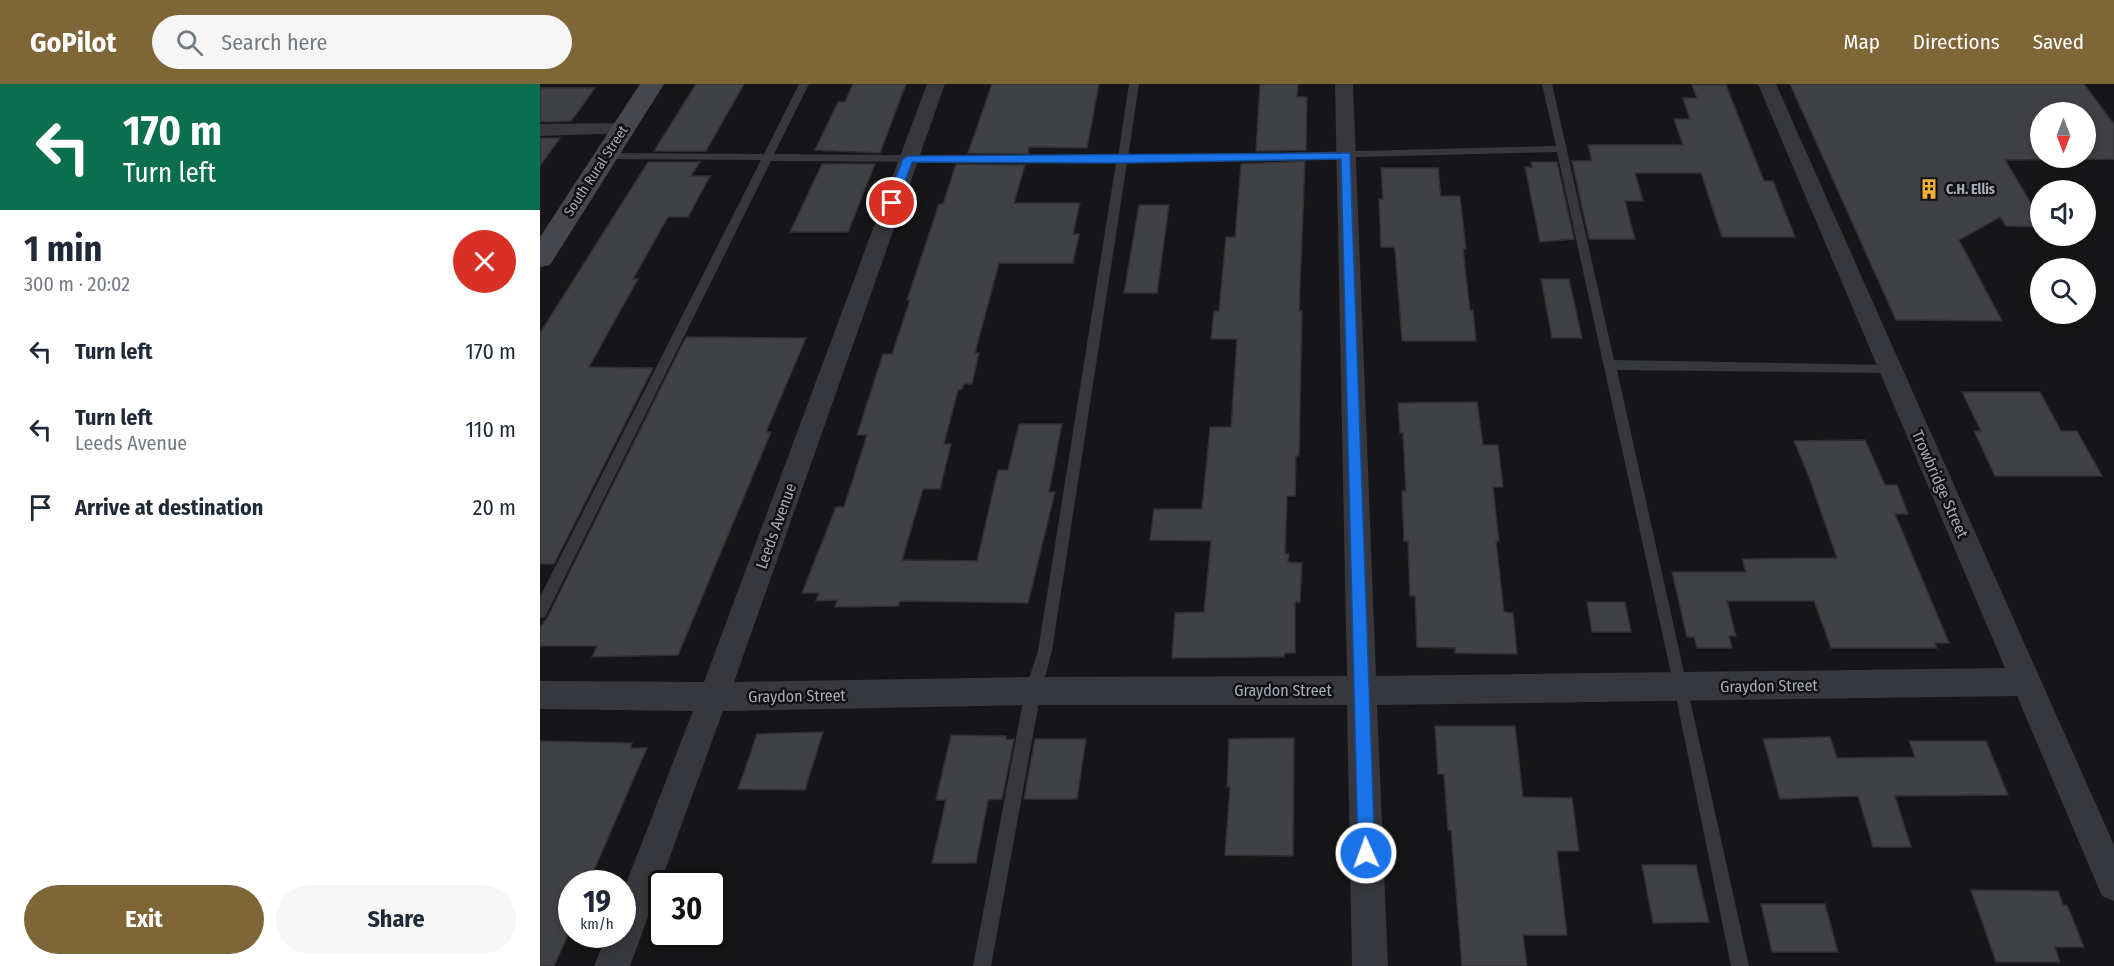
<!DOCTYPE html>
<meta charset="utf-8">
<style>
:root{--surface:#fff;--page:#f6f6f7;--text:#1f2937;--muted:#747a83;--accent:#7e6636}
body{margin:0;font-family:"Fira Sans Condensed",sans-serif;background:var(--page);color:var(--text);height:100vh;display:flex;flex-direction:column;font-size:22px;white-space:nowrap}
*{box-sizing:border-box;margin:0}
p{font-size:20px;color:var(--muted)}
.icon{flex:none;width:33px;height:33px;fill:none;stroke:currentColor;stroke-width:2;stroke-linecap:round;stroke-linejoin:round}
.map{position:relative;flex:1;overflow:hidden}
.side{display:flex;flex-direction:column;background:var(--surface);width:540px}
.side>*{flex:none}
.banner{background:#0b6e4f;color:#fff;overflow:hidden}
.needle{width:39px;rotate:180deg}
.fabs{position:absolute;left:1490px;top:18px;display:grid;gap:12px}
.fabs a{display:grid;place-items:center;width:66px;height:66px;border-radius:50%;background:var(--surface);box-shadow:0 3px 9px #0003;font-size:30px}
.speed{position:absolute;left:18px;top:786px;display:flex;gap:12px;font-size:30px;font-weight:700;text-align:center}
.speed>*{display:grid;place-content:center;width:78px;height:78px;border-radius:50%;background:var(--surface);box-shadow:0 3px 9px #0003;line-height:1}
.speed small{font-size:15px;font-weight:400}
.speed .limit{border:3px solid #111;border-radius:9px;background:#fff;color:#111}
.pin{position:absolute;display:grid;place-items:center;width:51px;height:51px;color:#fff;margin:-26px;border:3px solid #fff;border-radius:50%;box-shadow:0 2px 6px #0007}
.me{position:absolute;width:66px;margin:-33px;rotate:358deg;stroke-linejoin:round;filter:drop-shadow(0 0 4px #0008)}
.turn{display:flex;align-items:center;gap:21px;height:126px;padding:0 24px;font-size:27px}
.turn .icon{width:78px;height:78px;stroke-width:2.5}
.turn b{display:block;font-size:42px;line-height:51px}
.round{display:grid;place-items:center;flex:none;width:63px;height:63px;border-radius:32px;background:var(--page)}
.summary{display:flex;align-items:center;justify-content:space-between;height:102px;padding:0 24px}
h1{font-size:36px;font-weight:700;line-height:45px}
.primary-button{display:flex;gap:12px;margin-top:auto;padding:12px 24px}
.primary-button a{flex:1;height:69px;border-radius:36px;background:var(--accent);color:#fff;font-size:24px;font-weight:700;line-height:69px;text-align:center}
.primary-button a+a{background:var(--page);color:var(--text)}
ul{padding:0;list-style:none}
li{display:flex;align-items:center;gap:18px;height:78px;padding:0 24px}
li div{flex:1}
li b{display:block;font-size:22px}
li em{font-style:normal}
header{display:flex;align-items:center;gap:36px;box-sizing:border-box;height:84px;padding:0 30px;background:var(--accent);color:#fff}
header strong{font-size:28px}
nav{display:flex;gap:33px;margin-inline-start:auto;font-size:21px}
.search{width:420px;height:54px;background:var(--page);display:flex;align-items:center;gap:15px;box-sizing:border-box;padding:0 21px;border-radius:33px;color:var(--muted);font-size:22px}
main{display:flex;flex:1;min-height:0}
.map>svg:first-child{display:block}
</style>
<header>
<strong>GoPilot</strong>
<div class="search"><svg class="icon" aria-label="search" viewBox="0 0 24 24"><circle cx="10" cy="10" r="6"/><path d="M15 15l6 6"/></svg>Search here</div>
<nav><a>Map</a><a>Directions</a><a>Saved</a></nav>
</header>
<main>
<section class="side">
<div class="banner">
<div class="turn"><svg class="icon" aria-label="left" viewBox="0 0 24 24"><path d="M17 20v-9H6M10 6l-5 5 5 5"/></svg><div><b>170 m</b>Turn left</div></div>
</div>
<div class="summary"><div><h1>1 min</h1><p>300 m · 20:02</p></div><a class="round" style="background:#d93025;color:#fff"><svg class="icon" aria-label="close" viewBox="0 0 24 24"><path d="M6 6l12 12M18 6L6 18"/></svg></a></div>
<ul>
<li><svg class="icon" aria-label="left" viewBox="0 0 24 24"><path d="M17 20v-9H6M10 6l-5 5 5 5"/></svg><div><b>Turn left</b></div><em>170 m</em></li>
<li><svg class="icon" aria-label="left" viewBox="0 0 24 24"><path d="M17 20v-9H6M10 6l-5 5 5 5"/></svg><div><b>Turn left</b><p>Leeds Avenue</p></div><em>110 m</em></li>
<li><svg class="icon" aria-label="arrive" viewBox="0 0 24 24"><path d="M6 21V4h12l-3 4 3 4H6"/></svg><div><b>Arrive at destination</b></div><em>20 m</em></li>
</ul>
<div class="primary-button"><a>Exit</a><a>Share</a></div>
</section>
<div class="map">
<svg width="1574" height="882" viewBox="0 0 1574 882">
<rect width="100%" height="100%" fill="#161618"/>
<path fill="#404145" stroke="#303034" stroke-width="1.5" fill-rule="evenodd" d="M 156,0 L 204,0 L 166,67 L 114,67 Z
M 313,0 L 366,0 L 340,69 L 275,66 L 298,18 L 305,18 Z
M 452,0 L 559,0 L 547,64 L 489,63 L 488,70 L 428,69 Z
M 720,0 L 758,0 L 757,13 L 767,13 L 766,66 L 716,67 Z
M 1250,0 L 1544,0 L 1574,40 L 1574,75 L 1465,76 L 1500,134 L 1500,143 L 1466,142 L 1460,133 L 1419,156 L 1462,237 L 1356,236 ZM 1500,28 L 1545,28 L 1545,74 L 1500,74 Z
M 1152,1 L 1186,1 L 1224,97 L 1233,97 L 1255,153 L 1182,153 L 1161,89 L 1095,89 L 1103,117 L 1085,117 L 1095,155 L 1049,155 L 1032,77 L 1052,77 L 1048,61 L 1143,61 L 1134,35 L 1150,35 L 1143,14 L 1157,14 Z
M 0,4 L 55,4 L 31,37 L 0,38 Z
M 0,54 L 20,54 L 0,82 Z
M 765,77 L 759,227 L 762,227 L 759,372 L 756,372 L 755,412 L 747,412 L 745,470 L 749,470 L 748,478 L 762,479 L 760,518 L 755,518 L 755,569 L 745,569 L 744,573 L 632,574 L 635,529 L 664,528 L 671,457 L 610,456 L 614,425 L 662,425 L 670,343 L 691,343 L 697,255 L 671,255 L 674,227 L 679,227 L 686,153 L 695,153 L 701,80 Z
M 108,78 L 160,78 L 151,92 L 170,92 L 148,133 L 128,133 L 93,195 L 98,195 L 49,283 L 113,284 L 14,480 L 0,480 L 0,249 Z
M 991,78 L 1017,78 L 1034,155 L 1000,158 L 985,83 L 992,83 Z
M 282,80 L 335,80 L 308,148 L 250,148 Z
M 416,80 L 485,81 L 474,119 L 540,119 L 533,150 L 539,150 L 533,179 L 459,179 L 435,269 L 439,269 L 432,300 L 424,300 L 422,305 L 418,306 L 404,360 L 411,360 L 400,405 L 383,405 L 362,476 L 437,477 L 458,386 L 468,386 L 479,340 L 522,340 L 509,408 L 515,408 L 488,519 L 360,517 L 358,522 L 295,523 L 297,516 L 276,517 L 279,509 L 262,509 L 296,423 L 304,423 L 327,351 L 317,351 L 330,310 L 343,270 L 352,270 L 370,216 L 367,216 L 399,120 L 403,120 Z
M 841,84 L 898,84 L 901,112 L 920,112 L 926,165 L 923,165 L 930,226 L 933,226 L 936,257 L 862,257 L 855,165 L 853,163 L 841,163 L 839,115 L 843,115 Z
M 599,121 L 629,121 L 617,209 L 584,209 Z
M 1001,195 L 1029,195 L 1042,254 L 1012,254 Z
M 146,253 L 266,254 L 226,348 L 231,348 L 138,571 L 52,573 L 57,562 L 0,562 L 0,543 L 7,534 Z
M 1422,308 L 1500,308 L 1521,347 L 1537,347 L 1562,392 L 1455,392 L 1434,347 L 1441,347 Z
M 937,318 L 943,361 L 958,361 L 963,403 L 953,403 L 959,457 L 956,457 L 964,528 L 973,529 L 977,570 L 915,569 L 915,564 L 877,563 L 875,512 L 870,512 L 868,457 L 864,457 L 862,407 L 866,407 L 863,349 L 860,349 L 858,319 Z
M 1325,356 L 1345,401 L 1357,401 L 1368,430 L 1355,430 L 1409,559 L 1395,559 L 1397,564 L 1291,564 L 1274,517 L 1187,517 L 1196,552 L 1189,552 L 1192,564 L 1157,564 L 1154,553 L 1147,553 L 1132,488 L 1206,488 L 1202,475 L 1297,474 L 1269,393 L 1254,357 Z
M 1047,518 L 1085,518 L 1091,548 L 1052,548 Z
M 895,642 L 975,642 L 983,713 L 1032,714 L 1039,767 L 1017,767 L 1027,851 L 983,851 L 987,882 L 922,882 L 911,746 L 908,746 L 904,690 L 898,690 Z
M 283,648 L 265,706 L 198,705 L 217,650 Z
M 411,651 L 466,652 L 466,656 L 474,655 L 462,715 L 448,716 L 436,779 L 392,779 L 406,716 L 396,716 Z
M 1290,653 L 1297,674 L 1375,673 L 1369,657 L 1446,657 L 1468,711 L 1355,712 L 1371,763 L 1333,763 L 1318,712 L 1240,715 L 1223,655 Z
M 754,654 L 753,772 L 685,771 L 690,703 L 687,703 L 689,655 Z
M 495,655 L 546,655 L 537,715 L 484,715 Z
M 0,657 L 92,659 L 91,664 L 107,664 L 48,800 L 32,800 L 32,842 L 14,882 L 0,882 Z
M 1102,781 L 1156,781 L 1169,838 L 1113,839 Z
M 1431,806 L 1518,807 L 1523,821 L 1527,821 L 1544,863 L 1515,863 L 1520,878 L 1456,878 Z
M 1221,820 L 1285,820 L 1298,868 L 1232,868 Z"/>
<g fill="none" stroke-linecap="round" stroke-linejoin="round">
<path fill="#37383d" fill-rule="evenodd" d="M 259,0 L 269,0 L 234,70 L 578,73 L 589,0 L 599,0 L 588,73 L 1016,62 L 1002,0 L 1012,0 L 1074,276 L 1353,281 L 1355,284 L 1353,287 L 1349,289 L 1077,286 L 1209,882 L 1191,882 L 1134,603 L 1017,68 L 587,79 L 512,567 L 501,607 L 451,882 L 433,882 L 485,607 L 498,567 L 576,79 L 231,77 L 5,533 L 0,534 L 0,513 L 221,76 L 66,75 L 61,72 L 66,69 L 224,70 Z"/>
<path fill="#37383d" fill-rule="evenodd" d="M 387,0 L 405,0 L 194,598 L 493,593 L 807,592 L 795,0 L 813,0 L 836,592 L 1465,584 L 1218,0 L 1236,0 L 1574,761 L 1574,817 L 1562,812 L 1477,612 L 837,621 L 848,882 L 812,882 L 807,621 L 493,621 L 183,627 L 90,882 L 54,882 L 67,850 L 82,850 L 82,810 L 153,627 L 0,625 L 0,597 L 164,598 Z
M 83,39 L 90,41 L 93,45 L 90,49 L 0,52 L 0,40 Z"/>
<path fill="#45474d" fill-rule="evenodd" d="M 100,0 L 124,0 L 10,181 L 0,183 L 0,153 Z"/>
</g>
<path fill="#1a73e8" stroke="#114b97" stroke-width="1.5" d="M 810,69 L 835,769 L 832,775 L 826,778 L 821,775 L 818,769 L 801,75 L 582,79 L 372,78 L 357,119 L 352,123 L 346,119 L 363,75 L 368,72 Z"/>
<defs>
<g id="building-bare" transform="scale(1.62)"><path d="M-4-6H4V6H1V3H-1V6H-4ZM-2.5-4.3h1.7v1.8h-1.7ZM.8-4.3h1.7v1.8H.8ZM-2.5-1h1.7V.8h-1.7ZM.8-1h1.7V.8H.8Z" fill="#f2b134" stroke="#111113" stroke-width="2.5" paint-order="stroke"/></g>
</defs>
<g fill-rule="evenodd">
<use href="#building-bare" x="1389" y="105"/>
</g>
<g text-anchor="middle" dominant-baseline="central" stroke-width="5" stroke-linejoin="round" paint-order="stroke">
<g font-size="14" fill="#a8adb8" stroke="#111113">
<text transform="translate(56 87) rotate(-57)">South Rural Street</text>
</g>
<g font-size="14" font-weight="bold" fill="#a8adb8" stroke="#111113" text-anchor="start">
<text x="1406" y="105">C.H. Ellis</text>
</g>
<g font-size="16" fill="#a8adb8" stroke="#111113">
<text transform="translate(1400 400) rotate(66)">Trowbridge Street</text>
<text transform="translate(236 442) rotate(-70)">Leeds Avenue</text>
<text transform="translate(1229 602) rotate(-1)">Graydon Street</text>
<text x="743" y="606">Graydon Street</text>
<text transform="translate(257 612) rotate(-1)">Graydon Street</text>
</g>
</g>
</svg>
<div class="fabs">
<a><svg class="needle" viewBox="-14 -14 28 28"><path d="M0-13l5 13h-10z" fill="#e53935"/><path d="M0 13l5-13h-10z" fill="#747a83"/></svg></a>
<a><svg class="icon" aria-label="sound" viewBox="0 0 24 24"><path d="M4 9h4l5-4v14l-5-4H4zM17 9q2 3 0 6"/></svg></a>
<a><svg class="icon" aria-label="search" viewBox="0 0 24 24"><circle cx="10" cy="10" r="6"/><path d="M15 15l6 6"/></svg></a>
</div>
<div class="speed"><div>19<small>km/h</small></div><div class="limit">30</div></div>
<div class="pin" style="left:352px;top:119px;background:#d93025"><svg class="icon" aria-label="arrive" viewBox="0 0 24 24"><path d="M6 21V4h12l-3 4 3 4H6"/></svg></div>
<svg class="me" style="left:826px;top:769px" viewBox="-20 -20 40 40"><circle r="17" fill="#1a73e8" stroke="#fff" stroke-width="3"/><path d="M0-11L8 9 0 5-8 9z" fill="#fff"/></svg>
</div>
</main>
